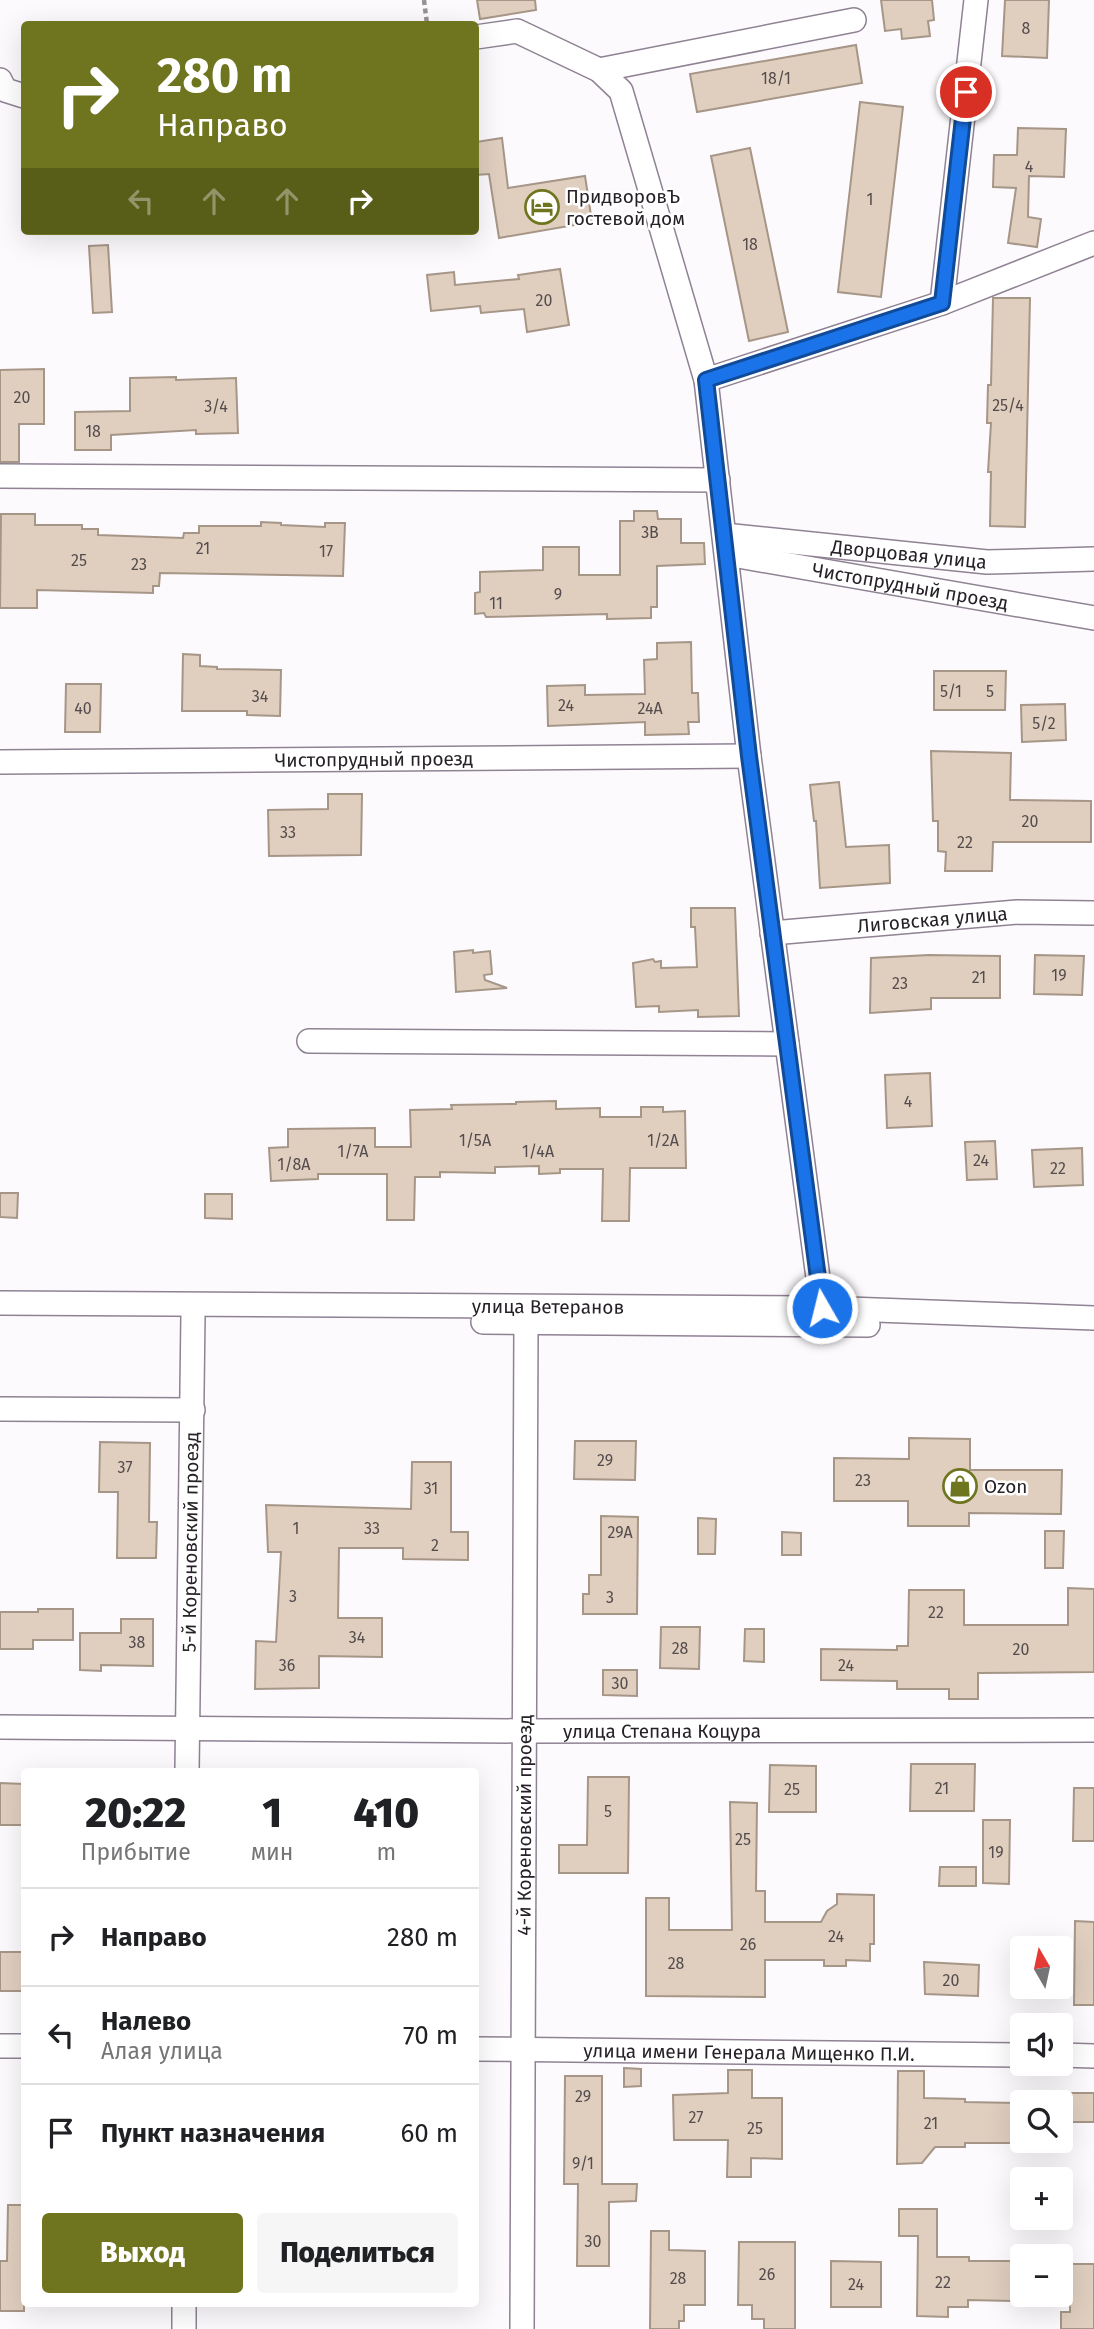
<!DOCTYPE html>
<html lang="ru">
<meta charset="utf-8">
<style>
:root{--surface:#fff;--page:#f6f6f6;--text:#202124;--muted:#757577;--line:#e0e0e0;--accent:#6f751e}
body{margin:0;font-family:"Fira Sans",sans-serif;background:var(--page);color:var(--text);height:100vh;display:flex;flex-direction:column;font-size:26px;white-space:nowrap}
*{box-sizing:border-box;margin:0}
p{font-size:23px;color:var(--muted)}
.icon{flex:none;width:38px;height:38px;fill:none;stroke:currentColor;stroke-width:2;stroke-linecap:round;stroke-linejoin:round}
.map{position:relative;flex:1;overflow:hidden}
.side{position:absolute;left:21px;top:1768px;width:458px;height:539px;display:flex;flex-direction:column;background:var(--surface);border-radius:7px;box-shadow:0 7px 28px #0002}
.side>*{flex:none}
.banner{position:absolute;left:21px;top:21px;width:458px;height:214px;border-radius:7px;box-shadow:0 7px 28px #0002;background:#6f751e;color:#fff;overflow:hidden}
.needle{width:46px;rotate:351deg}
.fabs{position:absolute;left:1010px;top:1936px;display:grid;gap:14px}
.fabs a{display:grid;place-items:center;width:63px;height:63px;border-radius:7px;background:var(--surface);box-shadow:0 7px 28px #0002;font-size:35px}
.pin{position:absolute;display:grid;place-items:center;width:60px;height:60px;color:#fff;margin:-30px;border:4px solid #fff;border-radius:50%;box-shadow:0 2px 7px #0007}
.me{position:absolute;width:77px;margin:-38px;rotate:352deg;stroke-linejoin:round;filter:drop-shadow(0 0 5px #0008)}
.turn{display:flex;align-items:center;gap:24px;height:147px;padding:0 21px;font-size:32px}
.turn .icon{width:91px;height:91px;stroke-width:2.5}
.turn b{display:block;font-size:49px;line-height:60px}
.lanes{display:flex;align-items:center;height:66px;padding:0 21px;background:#0003;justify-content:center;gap:35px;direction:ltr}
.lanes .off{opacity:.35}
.eta{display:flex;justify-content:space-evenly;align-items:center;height:119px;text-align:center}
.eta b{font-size:42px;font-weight:800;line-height:49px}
.cta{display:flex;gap:14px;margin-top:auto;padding:14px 21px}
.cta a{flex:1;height:80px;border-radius:7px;background:var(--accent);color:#fff;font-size:28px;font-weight:800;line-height:80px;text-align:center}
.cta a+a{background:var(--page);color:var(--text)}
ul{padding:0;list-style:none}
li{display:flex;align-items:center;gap:21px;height:98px;padding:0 21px;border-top:2px solid var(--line)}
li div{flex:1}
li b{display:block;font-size:26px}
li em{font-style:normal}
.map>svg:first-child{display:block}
</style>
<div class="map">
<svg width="1094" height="2329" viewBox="0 0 1094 2329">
<rect width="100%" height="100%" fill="#fdfafe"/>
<path fill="#e0cfbf" stroke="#a69687" stroke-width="2" d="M 477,0 L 535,0 L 536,10 L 480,19 Z
M 881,0 L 932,0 L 934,20 L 928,21 L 930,36 L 902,39 L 901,29 L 885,31 Z
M 1005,0 L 1049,0 L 1047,58 L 1002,56 Z
M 856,45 L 862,83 L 697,112 L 690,74 Z
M 860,102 L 903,107 L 881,297 L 838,292 Z
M 1018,128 L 1066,129 L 1064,177 L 1029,176 L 1028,217 L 1041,219 L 1037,247 L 1008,243 L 1016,188 L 993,187 L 994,155 L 1017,155 Z
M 502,138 L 508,188 L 585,176 L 592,222 L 499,238 L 489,174 L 476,175 L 476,142 Z
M 750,148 L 788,332 L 749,341 L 711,156 Z
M 108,245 L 112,312 L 93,313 L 89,246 Z
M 560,269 L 569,325 L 527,332 L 524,309 L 481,313 L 480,306 L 431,311 L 427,275 L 454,272 L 455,285 L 519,279 L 518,275 Z
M 993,298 L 1030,298 L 1025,527 L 990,526 L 991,472 L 988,472 L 991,423 L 987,423 L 988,385 L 991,385 Z
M 44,369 L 44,424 L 19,424 L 19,462 L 0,462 L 0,370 Z
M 176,377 L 176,380 L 236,378 L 238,433 L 196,434 L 196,430 L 111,435 L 111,450 L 75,450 L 75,412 L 130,411 L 130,378 Z
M 634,511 L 657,511 L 658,519 L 681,519 L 681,543 L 704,543 L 705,564 L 657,566 L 657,607 L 651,607 L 651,618 L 607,619 L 607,614 L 486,617 L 484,613 L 475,614 L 475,593 L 480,592 L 480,572 L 543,570 L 543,547 L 579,547 L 579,575 L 620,575 L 620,521 L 634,521 Z
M 1,514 L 35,514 L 35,525 L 82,525 L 82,529 L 98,529 L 98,535 L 183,538 L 184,533 L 199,533 L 199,526 L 261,526 L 261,522 L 281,523 L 281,525 L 325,527 L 325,523 L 345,523 L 343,576 L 160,573 L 159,586 L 153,586 L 153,593 L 37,590 L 37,608 L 0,608 Z
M 691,642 L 692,693 L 698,693 L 699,722 L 688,722 L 689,734 L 645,735 L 645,722 L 548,726 L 547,686 L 585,685 L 585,695 L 645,694 L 644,660 L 657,659 L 657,643 Z
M 183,654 L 200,655 L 200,666 L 217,667 L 217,669 L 281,670 L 280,716 L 247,715 L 247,711 L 182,711 Z
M 934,671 L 1006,671 L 1005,710 L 934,710 Z
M 66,684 L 101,684 L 100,732 L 65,732 Z
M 1065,704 L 1066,740 L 1022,742 L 1021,705 Z
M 931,751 L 1011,753 L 1010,800 L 1091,801 L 1091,842 L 993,842 L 992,871 L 945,871 L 946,852 L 938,851 L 938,821 L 933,821 Z
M 839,782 L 846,847 L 889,845 L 890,883 L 820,888 L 816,821 L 814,821 L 810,785 Z
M 328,794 L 362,794 L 361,855 L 269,856 L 268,810 L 328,809 Z
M 691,908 L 735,908 L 739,1016 L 698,1017 L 698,1010 L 659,1012 L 659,1006 L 636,1007 L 633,963 L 653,959 L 655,962 L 661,961 L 661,968 L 697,967 L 695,927 L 691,927 Z
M 473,950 L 473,953 L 490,951 L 492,974 L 484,975 L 485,980 L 507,988 L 456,992 L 454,952 Z
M 929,955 L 1000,956 L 1000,998 L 931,998 L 931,1009 L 870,1013 L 871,958 Z
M 1035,955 L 1084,956 L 1082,995 L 1034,994 Z
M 930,1073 L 932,1126 L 887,1128 L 885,1075 Z
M 556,1101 L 556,1109 L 600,1108 L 600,1117 L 641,1117 L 641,1107 L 663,1107 L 663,1112 L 685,1111 L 686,1168 L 630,1168 L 629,1221 L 602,1221 L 603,1169 L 560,1169 L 560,1173 L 539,1174 L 539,1166 L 495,1167 L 495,1173 L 440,1172 L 440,1177 L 415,1177 L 414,1220 L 387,1220 L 387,1174 L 318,1174 L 318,1179 L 271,1181 L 269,1148 L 288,1147 L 288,1129 L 375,1128 L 375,1147 L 411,1147 L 410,1110 L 452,1109 L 451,1105 L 516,1104 L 516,1102 Z
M 995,1141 L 997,1179 L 967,1180 L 965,1142 Z
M 1082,1148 L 1083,1185 L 1034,1187 L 1032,1150 Z
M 0,1193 L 18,1193 L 17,1218 L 0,1217 Z
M 205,1194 L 232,1194 L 232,1219 L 205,1218 Z
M 909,1438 L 970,1439 L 970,1470 L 1062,1470 L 1061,1514 L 969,1513 L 969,1526 L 908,1526 L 908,1501 L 834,1501 L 834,1458 L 909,1459 Z
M 575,1441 L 636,1441 L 635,1480 L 574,1479 Z
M 100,1442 L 150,1443 L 149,1522 L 157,1522 L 156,1558 L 117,1558 L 118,1492 L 99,1492 Z
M 412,1462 L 451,1462 L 451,1532 L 468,1532 L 468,1560 L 403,1559 L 403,1548 L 339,1548 L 338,1618 L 382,1618 L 382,1657 L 319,1656 L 319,1688 L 255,1689 L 256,1641 L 276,1642 L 281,1552 L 268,1552 L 266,1505 L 411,1509 Z
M 601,1516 L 638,1517 L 637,1614 L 583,1614 L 583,1594 L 589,1594 L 589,1575 L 601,1575 Z
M 698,1518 L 716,1519 L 715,1554 L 698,1554 Z
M 1045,1531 L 1064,1531 L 1063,1568 L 1045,1568 Z
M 782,1532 L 801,1533 L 801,1555 L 782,1555 Z
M 1068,1588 L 1094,1589 L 1094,1672 L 978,1673 L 978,1699 L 949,1699 L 949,1689 L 897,1689 L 897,1681 L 821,1680 L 821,1649 L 897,1650 L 897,1646 L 908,1646 L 909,1590 L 964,1590 L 964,1625 L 1068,1625 Z
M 38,1609 L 73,1609 L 73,1640 L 33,1640 L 33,1649 L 0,1649 L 0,1612 L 38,1612 Z
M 121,1619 L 153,1619 L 153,1666 L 101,1665 L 101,1671 L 80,1670 L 80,1633 L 121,1633 Z
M 661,1627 L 700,1627 L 699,1669 L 660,1668 Z
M 745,1629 L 764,1629 L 764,1662 L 744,1661 Z
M 603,1670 L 637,1670 L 637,1696 L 603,1695 Z
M 911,1764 L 975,1764 L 974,1811 L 910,1811 Z
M 770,1765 L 816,1766 L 816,1812 L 769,1812 Z
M 588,1777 L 629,1777 L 628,1873 L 559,1873 L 559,1845 L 587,1845 Z
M 0,1783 L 24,1784 L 24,1825 L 0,1825 Z
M 1074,1788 L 1094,1788 L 1094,1841 L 1073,1841 Z
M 730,1802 L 757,1803 L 756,1891 L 765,1891 L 765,1922 L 821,1922 L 827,1911 L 837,1904 L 837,1894 L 874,1895 L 874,1944 L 870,1944 L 870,1961 L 846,1960 L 846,1966 L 824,1966 L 824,1960 L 765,1960 L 765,1997 L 646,1996 L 646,1898 L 669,1898 L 669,1930 L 732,1930 Z
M 983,1820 L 1010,1820 L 1009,1884 L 983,1883 Z
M 940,1867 L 976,1867 L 976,1886 L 939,1886 Z
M 1075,1921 L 1094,1922 L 1094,2005 L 1074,2005 Z
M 0,1952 L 24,1952 L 24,1991 L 0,1991 Z
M 924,1962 L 979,1965 L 978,1996 L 925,1994 Z
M 624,2068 L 641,2069 L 641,2086 L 624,2087 Z
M 728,2070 L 752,2070 L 752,2098 L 782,2098 L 782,2159 L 751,2158 L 751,2177 L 727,2177 L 728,2140 L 674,2140 L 673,2095 L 728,2093 Z
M 898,2071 L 924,2071 L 924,2098 L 965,2099 L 965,2102 L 1022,2103 L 1022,2143 L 965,2143 L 965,2147 L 935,2147 L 922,2163 L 897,2164 Z
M 565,2076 L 602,2076 L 602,2184 L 637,2184 L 636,2201 L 609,2202 L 609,2266 L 577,2266 L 578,2184 L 564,2184 Z
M 1068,2093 L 1094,2093 L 1094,2122 L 1068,2122 Z
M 8,2205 L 24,2205 L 24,2311 L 0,2311 L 0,2261 L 7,2261 Z
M 899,2209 L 937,2209 L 937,2257 L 969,2257 L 969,2261 L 1013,2261 L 1013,2301 L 968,2300 L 968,2307 L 948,2307 L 948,2317 L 917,2316 L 918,2236 L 899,2236 Z
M 651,2231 L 669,2231 L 669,2250 L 705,2251 L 705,2305 L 684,2305 L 684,2321 L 679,2321 L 679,2329 L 650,2329 Z
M 739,2242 L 795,2242 L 795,2329 L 764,2329 L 764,2319 L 752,2319 L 752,2305 L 738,2305 Z
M 831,2261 L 881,2262 L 881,2307 L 831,2307 Z
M 1070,2264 L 1094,2264 L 1094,2329 L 1061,2329 L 1061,2312 L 1070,2312 Z"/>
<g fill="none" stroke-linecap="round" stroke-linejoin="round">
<g stroke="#8f8293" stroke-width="26">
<g id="minor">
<path d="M 476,37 L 517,31 L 599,70 L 621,91 L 706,380 L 749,756 L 822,1308"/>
<path d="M 599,70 L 854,20"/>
<path d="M 0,80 L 5,90 L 24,96"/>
<path d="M 942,303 L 976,0"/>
<path d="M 706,380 L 942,303 L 1094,243"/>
<path d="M 0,476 L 718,480"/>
<path id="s1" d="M 724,535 L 987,562 L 1094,559"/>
<path id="s2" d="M 727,554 L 1094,618"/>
<path id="s3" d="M 0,762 L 749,756"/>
<path id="s4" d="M 772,933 L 1017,912 L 1094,913"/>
<path d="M 309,1041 L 787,1044"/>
<path id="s5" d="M 0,1303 L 822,1308 L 1094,1318"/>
<path d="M 483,1322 L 868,1325"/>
<path d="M 0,1409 L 193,1410"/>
<path id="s6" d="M 0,1727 L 525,1731 L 1094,1730"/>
<path id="s7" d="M 187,1771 L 193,1314"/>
<path d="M 0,2046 L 24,2046"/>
<path id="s8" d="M 476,2049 L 1022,2055"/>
<path d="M 1060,2055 L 1094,2056"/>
<path d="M 184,2303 L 184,2329"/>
<path id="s9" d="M 522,2329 L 526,1323"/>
</g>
</g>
<path stroke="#969297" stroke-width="4.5" stroke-dasharray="5 3.5" stroke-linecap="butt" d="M 424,0 L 427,24"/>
<use href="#minor" stroke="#fff" stroke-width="23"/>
</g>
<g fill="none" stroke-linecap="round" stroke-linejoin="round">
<g stroke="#114b97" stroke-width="18">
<path id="route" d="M 822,1308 L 749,756 L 706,380 L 942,303 L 966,92"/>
</g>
<use href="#route" stroke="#1a73e8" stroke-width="12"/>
</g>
<defs>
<g id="hotel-ring" transform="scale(1.75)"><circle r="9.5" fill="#fff" stroke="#6f751e" stroke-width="1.5"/><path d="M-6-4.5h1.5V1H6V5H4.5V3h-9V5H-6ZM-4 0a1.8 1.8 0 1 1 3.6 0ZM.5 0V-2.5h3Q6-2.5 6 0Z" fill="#6f751e"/></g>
<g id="shop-ring" transform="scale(1.75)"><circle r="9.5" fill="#fff" stroke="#6f751e" stroke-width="1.5"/><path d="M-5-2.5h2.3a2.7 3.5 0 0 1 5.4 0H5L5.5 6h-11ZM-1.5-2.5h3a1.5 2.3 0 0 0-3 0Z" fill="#6f751e"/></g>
</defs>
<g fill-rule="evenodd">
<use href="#hotel-ring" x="542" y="207"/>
<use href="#shop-ring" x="960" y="1486"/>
</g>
<g text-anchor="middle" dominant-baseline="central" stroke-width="5" stroke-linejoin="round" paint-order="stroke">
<g font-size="16" fill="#544c4d">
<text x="1026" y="28">8</text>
<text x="776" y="78">18/1</text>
<text x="1029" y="166">4</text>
<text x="870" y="199">1</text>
<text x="750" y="244">18</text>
<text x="544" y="300">20</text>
<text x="22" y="397">20</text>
<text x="1008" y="405">25/4</text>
<text x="216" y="406">3/4</text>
<text x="93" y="431">18</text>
<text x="650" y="532">3В</text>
<text x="203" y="548">21</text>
<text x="326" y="551">17</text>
<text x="79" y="560">25</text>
<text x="139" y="564">23</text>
<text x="558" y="594">9</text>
<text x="496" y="603">11</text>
<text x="951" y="691">5/1</text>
<text x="990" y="691">5</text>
<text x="260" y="696">34</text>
<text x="566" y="705">24</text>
<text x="83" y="708">40</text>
<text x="650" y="708">24А</text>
<text x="1044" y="723">5/2</text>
<text x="1030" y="821">20</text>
<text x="288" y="832">33</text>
<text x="965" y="842">22</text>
<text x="1059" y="975">19</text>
<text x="979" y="977">21</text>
<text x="900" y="983">23</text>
<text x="908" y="1101">4</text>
<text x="475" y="1140">1/5А</text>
<text x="663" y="1140">1/2А</text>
<text x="353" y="1151">1/7А</text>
<text x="538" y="1151">1/4А</text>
<text x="981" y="1160">24</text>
<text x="294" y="1164">1/8А</text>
<text x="1058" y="1168">22</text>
<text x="605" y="1460">29</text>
<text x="125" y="1467">37</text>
<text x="863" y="1480">23</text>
<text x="431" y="1488">31</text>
<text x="296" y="1528">1</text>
<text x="372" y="1528">33</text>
<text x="620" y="1532">29А</text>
<text x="435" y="1545">2</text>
<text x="293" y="1596">3</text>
<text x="610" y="1597">3</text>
<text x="936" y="1612">22</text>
<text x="357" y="1637">34</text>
<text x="137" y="1642">38</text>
<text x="680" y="1648">28</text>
<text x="1021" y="1649">20</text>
<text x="287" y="1665">36</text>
<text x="846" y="1665">24</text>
<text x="620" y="1683">30</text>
<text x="942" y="1788">21</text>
<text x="792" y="1789">25</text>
<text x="608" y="1811">5</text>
<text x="743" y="1839">25</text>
<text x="996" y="1852">19</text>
<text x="836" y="1936">24</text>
<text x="748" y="1944">26</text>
<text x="676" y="1963">28</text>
<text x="951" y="1980">20</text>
<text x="583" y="2096">29</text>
<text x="696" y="2117">27</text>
<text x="931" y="2123">21</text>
<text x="755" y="2128">25</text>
<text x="583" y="2163">9/1</text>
<text x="593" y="2241">30</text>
<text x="767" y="2274">26</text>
<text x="678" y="2278">28</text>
<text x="943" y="2282">22</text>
<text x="856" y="2284">24</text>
</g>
<g font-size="19" fill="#262127" stroke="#fff" text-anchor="start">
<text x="566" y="196">ПридворовЪ<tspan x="566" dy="22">гостевой дом</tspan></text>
<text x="984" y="1486">Ozon</text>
</g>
<g font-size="19" fill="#262127" stroke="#fff">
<text stroke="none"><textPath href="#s1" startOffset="186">Дворцовая улица</textPath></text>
<text stroke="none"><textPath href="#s2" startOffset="186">Чистопрудный проезд</textPath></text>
<text stroke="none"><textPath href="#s3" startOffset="374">Чистопрудный проезд</textPath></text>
<text stroke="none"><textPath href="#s4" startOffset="161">Лиговская улица</textPath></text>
<text stroke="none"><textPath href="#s5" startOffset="548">улица Ветеранов</textPath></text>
<text stroke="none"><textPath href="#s7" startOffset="229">5-й Кореновский проезд</textPath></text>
<text stroke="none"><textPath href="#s6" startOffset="662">улица Степана Коцура</textPath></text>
<text stroke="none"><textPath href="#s9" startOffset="504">4-й Кореновский проезд</textPath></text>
<text stroke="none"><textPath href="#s8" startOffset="273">улица имени Генерала Мищенко П.И.</textPath></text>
</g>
</g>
</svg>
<div class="fabs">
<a><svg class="needle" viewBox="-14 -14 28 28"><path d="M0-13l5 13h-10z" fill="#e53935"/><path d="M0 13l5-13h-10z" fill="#757577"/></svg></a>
<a><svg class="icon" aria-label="sound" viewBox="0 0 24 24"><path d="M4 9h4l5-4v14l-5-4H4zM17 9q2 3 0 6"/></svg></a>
<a><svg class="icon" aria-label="search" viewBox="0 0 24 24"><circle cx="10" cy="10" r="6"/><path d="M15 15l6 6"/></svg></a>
<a>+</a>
<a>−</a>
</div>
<div class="pin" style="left:966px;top:92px;background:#d93025"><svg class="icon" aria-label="arrive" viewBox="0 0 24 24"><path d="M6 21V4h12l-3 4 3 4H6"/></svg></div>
<svg class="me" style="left:822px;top:1308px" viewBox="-20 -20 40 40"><circle r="17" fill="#1a73e8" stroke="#fff" stroke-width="3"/><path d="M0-11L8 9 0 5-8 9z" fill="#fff"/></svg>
<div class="banner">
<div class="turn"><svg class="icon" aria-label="right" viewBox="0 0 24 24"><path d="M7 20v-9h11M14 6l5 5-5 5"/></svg><div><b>280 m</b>Направо</div></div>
<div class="lanes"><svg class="icon off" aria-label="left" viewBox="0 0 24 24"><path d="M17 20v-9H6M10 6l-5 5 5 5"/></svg><svg class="icon off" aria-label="ahead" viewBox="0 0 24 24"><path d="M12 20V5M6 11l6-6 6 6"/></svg><svg class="icon off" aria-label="ahead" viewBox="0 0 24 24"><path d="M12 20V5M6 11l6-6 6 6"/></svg><svg class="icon" aria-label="right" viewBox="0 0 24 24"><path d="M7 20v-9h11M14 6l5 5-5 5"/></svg></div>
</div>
<section class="side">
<div class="eta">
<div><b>20:22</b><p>Прибытие</p></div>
<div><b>1</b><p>мин</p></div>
<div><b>410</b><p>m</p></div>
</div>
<ul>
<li><svg class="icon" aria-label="right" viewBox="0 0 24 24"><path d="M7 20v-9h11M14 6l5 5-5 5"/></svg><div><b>Направо</b></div><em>280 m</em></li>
<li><svg class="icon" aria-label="left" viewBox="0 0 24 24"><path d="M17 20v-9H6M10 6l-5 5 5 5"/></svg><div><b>Налево</b><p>Алая улица</p></div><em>70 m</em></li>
<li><svg class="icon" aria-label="arrive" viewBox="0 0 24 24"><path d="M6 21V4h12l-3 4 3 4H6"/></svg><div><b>Пункт назначения</b></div><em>60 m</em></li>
</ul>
<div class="cta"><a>Выход</a><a>Поделиться</a></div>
</section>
</div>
